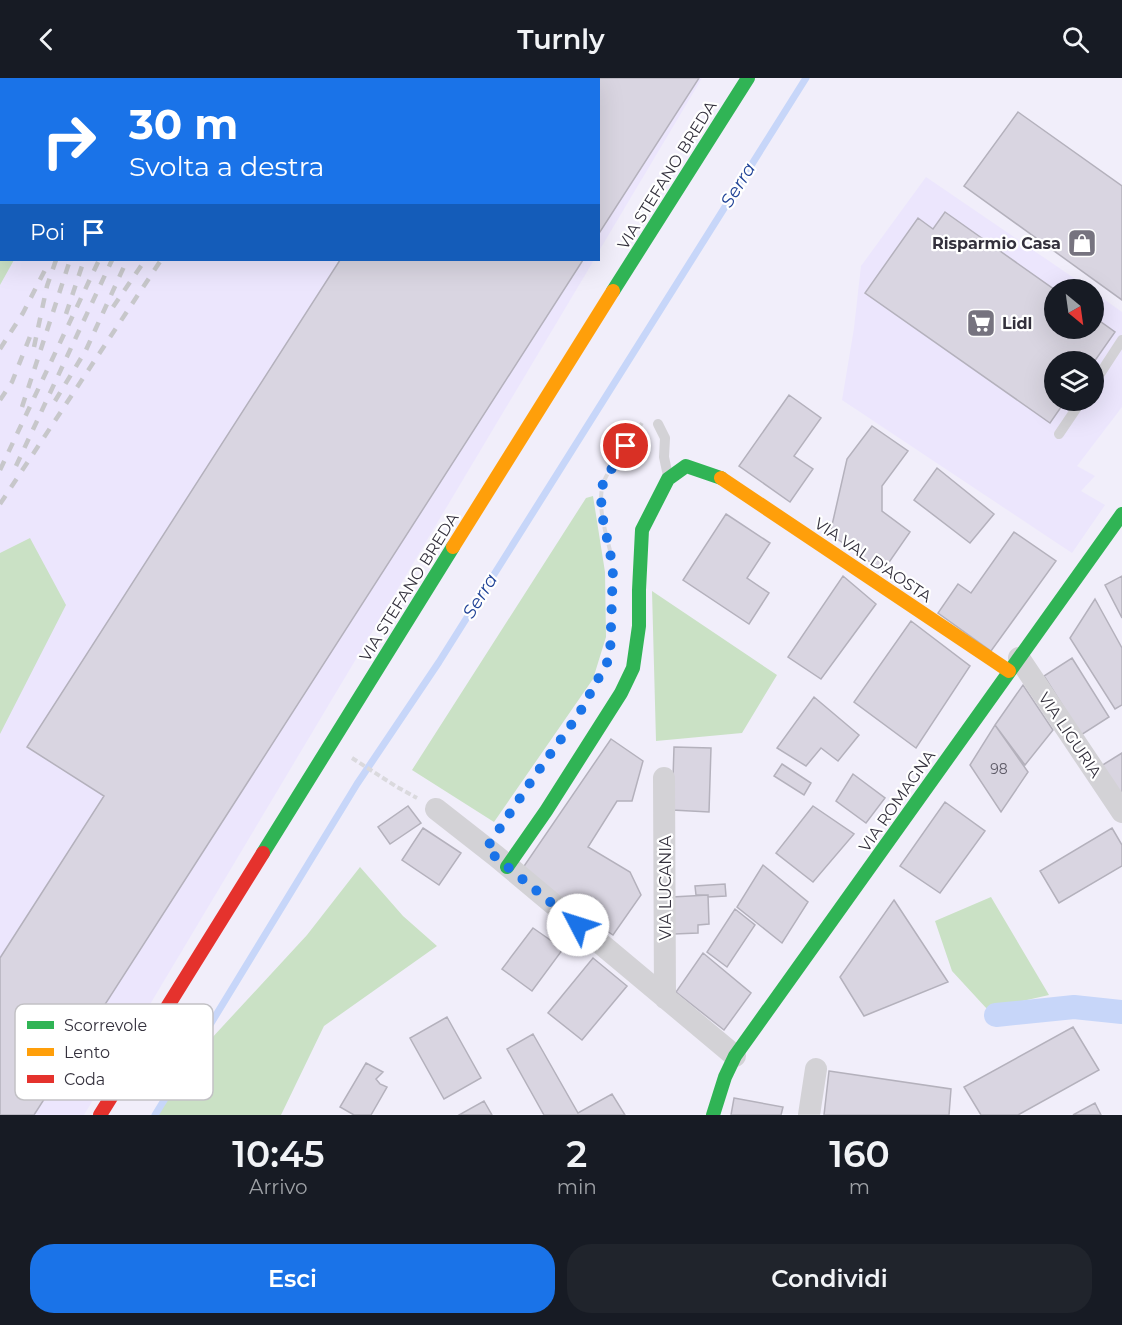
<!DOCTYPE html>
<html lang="it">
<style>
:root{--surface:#171b24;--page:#20242c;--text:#f1f3f6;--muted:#9ea1a6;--accent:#1a73e8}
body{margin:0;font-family:Montserrat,sans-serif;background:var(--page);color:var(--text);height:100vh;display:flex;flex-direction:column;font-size:22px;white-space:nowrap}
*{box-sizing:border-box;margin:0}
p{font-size:20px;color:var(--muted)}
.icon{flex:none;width:33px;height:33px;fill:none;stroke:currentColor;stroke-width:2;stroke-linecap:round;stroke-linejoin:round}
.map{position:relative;height:1037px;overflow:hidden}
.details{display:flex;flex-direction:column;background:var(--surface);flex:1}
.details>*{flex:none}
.banner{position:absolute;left:0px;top:0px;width:600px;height:183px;box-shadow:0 6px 24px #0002;background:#1a73e8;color:#fff;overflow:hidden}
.needle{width:39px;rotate:151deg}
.controls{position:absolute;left:1044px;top:201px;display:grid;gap:12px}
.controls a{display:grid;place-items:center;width:60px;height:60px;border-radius:50%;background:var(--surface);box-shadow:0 6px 24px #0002;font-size:30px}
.pin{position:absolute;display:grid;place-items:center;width:51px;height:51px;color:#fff;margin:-26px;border:3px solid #fff;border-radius:50%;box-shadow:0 2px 6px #0007}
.me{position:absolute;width:66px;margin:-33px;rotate:310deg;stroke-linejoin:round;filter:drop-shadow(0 0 4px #0008)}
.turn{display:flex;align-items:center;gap:21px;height:126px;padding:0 30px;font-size:27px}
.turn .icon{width:78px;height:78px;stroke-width:2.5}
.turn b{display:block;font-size:42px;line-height:51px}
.then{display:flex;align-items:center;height:57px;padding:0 30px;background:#0003;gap:12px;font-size:22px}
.eta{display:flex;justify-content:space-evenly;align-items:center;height:102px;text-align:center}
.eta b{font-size:36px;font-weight:600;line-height:42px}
.primary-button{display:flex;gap:12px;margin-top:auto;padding:12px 30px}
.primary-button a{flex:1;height:69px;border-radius:24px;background:var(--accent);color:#fff;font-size:24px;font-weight:600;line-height:69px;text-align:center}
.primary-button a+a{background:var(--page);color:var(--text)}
header{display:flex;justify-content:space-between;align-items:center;height:78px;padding:0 30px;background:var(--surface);font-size:27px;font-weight:600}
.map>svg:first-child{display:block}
</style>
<header><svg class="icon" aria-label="back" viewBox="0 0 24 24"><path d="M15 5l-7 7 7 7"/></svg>Turnly<svg class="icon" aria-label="search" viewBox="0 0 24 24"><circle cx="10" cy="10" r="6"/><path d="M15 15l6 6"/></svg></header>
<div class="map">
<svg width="1122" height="1037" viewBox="0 0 1122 1037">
<rect width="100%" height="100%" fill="#f1eefa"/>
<path fill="#ece6fd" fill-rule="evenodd" d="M 0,0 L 702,0 L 599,173 L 598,2 L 2,2 L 2,182 L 594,182 L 84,1037 L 0,1037 Z
M 926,99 L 1090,211 L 1054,212 L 1054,250 L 1094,250 L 1094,214 L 1122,234 L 1122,329 L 1077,388 L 1095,398 L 1081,413 L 1105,427 L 1072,475 L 842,322 L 854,250 L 861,188 ZM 1054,284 L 1094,284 L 1094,322 L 1054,322 Z"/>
<path fill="#cae1c5" d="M 0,174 L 1,174 L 2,182 L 14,182 L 0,207 Z
M 593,418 L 605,494 L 606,559 L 593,601 L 494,744 L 412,692 L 586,420 Z
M 30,460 L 66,527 L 0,656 L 0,475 Z
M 652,513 L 777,597 L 742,655 L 656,663 Z
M 360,789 L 403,838 L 437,868 L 324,948 L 281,1037 L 157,1037 L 186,988 L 307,857 Z
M 991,819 L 1049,917 L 987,931 L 952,893 L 935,843 Z"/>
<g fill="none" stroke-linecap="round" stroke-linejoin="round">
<path stroke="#c7d6f9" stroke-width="7" d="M 155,1037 L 357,706 L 439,584 L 806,0"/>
<path stroke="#c7d6f9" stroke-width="24" d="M 996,937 L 1074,929 L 1122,934"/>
</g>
<path fill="#d9d5e1" stroke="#b4b1bc" stroke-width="1.5" d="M 456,0 L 699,0 L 598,157 L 598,2 L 455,2 Z
M 1018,34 L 1122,108 L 1122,222 L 964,108 Z
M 945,134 L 1055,212 L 1054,250 L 1094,250 L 1094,239 L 1115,254 L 1094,284 L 1054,284 L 1054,322 L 1066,322 L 1050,345 L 865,215 L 918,140 L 933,151 Z
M 340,182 L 583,182 L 34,1037 L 0,1037 L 0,880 L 104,718 L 27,669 Z
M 789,317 L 821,340 L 794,378 L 813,391 L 790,424 L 739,388 Z
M 872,348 L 908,373 L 882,408 L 882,433 L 910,454 L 883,493 L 830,456 L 847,381 Z
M 937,390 L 994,436 L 970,465 L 914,422 Z
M 726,436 L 770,465 L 747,500 L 769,515 L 749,546 L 683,502 Z
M 1014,454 L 1056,483 L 991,573 L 938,535 L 958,506 L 971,515 Z
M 843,498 L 876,526 L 821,601 L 788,579 Z
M 1122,498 L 1122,540 L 1105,507 Z
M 1095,521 L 1122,570 L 1122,627 L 1115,631 L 1070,560 Z
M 911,543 L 970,588 L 916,670 L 854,624 Z
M 1072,580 L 1109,639 L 1081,657 L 1044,598 Z
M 1023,607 L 1053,652 L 1025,687 L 995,647 Z
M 814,619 L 859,657 L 838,683 L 821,670 L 806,688 L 777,670 Z
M 995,647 L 1028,694 L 1001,734 L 970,687 Z
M 611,661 L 643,683 L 632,723 L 617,723 L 588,769 L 630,794 L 641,817 L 613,857 L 520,794 Z
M 674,669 L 711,670 L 709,734 L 672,732 Z
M 1122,675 L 1122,721 L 1101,688 Z
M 782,686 L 811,705 L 804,717 L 774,698 Z
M 853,696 L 885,720 L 866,745 L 836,723 Z
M 945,724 L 985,753 L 940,815 L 900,788 Z
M 408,728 L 421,745 L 390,766 L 378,749 Z
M 813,728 L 854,756 L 813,804 L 776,775 Z
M 423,750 L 461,775 L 439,807 L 402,782 Z
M 1112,750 L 1122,767 L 1122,788 L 1059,825 L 1040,793 Z
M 763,787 L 808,824 L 782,865 L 737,829 Z
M 725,806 L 726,818 L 708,819 L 708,817 L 696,817 L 695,808 Z
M 708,817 L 709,846 L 698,847 L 698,855 L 674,856 L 672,819 Z
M 894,822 L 948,904 L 864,938 L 840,899 Z
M 735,831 L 755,847 L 727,889 L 707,874 Z
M 533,850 L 563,871 L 532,913 L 502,891 Z
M 703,875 L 751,915 L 724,952 L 676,914 Z
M 593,880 L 627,908 L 582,962 L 548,935 Z
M 447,939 L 481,1000 L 444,1021 L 410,960 Z
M 1073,949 L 1099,992 L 1018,1037 L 981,1037 L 964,1009 Z
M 533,956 L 578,1035 L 612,1016 L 625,1037 L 544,1037 L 507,971 Z
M 366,985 L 383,994 L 376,1001 L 380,1006 L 387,1009 L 371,1037 L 354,1037 L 340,1029 Z
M 829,993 L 951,1011 L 949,1037 L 824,1037 Z
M 734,1020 L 783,1029 L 781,1037 L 731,1037 Z
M 484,1023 L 492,1037 L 459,1037 Z
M 1095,1025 L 1101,1037 L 1073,1037 Z"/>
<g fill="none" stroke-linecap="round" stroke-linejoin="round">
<path stroke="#dad9dd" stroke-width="4" stroke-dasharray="6 3" stroke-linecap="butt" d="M 612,481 C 607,458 598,434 602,410 C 604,395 632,360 642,345
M 352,680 L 397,709 L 417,720"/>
<path stroke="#d3d2d6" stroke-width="10" d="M 15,2 L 15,0
M 0,41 L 2,37
M 1094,305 L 1122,262
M 658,346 L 665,360 L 664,379 L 668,398
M 1059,356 L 1082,322"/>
<path stroke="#d3d2d6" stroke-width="22" d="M 1019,580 L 1122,734
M 664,700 L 665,920
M 436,731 L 496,778 L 735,978
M 809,1037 L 816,991"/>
<path stroke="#30b455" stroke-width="14" d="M 613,213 L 748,0
M 263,775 L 453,469
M 507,789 L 546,733 L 621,615 L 633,590 L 639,548 L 639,512 L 642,452 L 668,401 L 686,388 L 721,400
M 713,1037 L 725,999 L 735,978 L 1122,436"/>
<path stroke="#ff9f0a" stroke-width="14" d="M 721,400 L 1009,593
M 453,469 L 613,213"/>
<path stroke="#e5322d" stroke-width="14" d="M 100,1037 L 263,775"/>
<path stroke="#c7c7ca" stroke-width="4.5" stroke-dasharray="10 10" stroke-linecap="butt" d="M 115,2 L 116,0
M 128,2 L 129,0
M 144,2 L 144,0
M 156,2 L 156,0
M 174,2 L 175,0
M 194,2 L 194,0
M 214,2 L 215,0
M 227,2 L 228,0
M 244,2 L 245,0
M 262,2 L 263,0
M 278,2 L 279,0
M 113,229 L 145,182
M 66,236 L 84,182
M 34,269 L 47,208 L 56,182
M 0,271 L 23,235 L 46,190
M 0,322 L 12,304 L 31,256
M 55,323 L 86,272 L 127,182
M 22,329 L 70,182
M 16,388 L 112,182
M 0,392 L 99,182
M 0,426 L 161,182"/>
</g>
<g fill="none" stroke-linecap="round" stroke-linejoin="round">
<path stroke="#1a73e8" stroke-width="10" stroke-dasharray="0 18" d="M 578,847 L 486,771 L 536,696 L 579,636 L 610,579 L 613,489 L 601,432 L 602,408 L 616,383 L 626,368"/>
</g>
<defs>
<g id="shop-square" transform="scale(1.5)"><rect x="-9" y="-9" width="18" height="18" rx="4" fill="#76737f" stroke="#fff"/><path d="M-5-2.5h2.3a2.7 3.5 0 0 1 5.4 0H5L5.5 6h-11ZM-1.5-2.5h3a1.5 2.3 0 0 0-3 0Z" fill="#fff"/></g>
<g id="supermarket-square" transform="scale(1.5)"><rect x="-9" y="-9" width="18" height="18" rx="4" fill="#76737f" stroke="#fff"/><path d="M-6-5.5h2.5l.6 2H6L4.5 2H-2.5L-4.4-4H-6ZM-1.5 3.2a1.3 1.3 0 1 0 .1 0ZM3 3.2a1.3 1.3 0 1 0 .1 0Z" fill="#fff"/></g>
</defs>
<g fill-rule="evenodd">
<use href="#shop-square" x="1082" y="165"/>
<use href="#supermarket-square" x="981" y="245"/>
</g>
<g text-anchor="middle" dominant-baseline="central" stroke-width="4.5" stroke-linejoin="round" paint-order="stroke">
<g font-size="14" fill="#5e5b67">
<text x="999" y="691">98</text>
</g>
<g font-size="16" fill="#34313d" stroke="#fff">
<text transform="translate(667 97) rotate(-58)">VIA STEFANO BREDA</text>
<text transform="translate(873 482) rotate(34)">VIA VAL D'AOSTA</text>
<text transform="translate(409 509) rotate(-58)">VIA STEFANO BREDA</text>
<text transform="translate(1070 657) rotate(56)">VIA LIGURIA</text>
<text transform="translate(897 723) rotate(-55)">VIA ROMAGNA</text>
<text transform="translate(665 810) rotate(-90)">VIA LUCANIA</text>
</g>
<g font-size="16" font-weight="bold" fill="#34313d" stroke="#fff" text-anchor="end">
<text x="1061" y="165">Risparmio Casa</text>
<text x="1002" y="245" text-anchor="start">Lidl</text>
</g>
<g font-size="18" font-style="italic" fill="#204397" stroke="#fff">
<text transform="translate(738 107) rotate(-58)">Serra</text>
<text transform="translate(480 518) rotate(-58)">Serra</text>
</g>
</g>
<rect x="15" y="926" width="198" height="96" rx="9" fill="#fff" stroke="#c2c1c5" stroke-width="1.5"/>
<rect x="27" y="943" width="27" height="8" fill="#30b455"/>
<rect x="27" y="970" width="27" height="8" fill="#ff9f0a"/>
<rect x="27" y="997" width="27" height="8" fill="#e5322d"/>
<g font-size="16" fill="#34313d">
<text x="64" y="953">Scorrevole</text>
<text x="64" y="980">Lento</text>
<text x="64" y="1007">Coda</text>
</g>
</svg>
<div class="controls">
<a><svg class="needle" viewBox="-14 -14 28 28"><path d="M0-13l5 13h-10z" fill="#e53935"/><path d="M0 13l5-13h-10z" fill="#9ea1a6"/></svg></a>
<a><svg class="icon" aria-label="layers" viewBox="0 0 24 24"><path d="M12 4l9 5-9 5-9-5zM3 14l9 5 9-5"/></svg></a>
</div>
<div class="pin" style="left:626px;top:368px;background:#d93025"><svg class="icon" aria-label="arrive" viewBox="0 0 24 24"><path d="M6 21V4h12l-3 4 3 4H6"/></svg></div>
<svg class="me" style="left:578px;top:847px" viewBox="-20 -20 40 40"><circle r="19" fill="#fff"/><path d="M0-13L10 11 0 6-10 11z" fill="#1a73e8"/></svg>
<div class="banner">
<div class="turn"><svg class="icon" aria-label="right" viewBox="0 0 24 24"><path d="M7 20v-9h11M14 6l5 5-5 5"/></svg><div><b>30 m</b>Svolta a destra</div></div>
<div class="then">Poi<svg class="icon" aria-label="arrive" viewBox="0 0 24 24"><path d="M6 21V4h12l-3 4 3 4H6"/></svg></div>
</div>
</div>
<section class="details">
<div class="eta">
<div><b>10:45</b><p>Arrivo</p></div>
<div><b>2</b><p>min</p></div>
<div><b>160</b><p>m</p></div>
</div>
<div class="primary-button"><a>Esci</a><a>Condividi</a></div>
</section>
